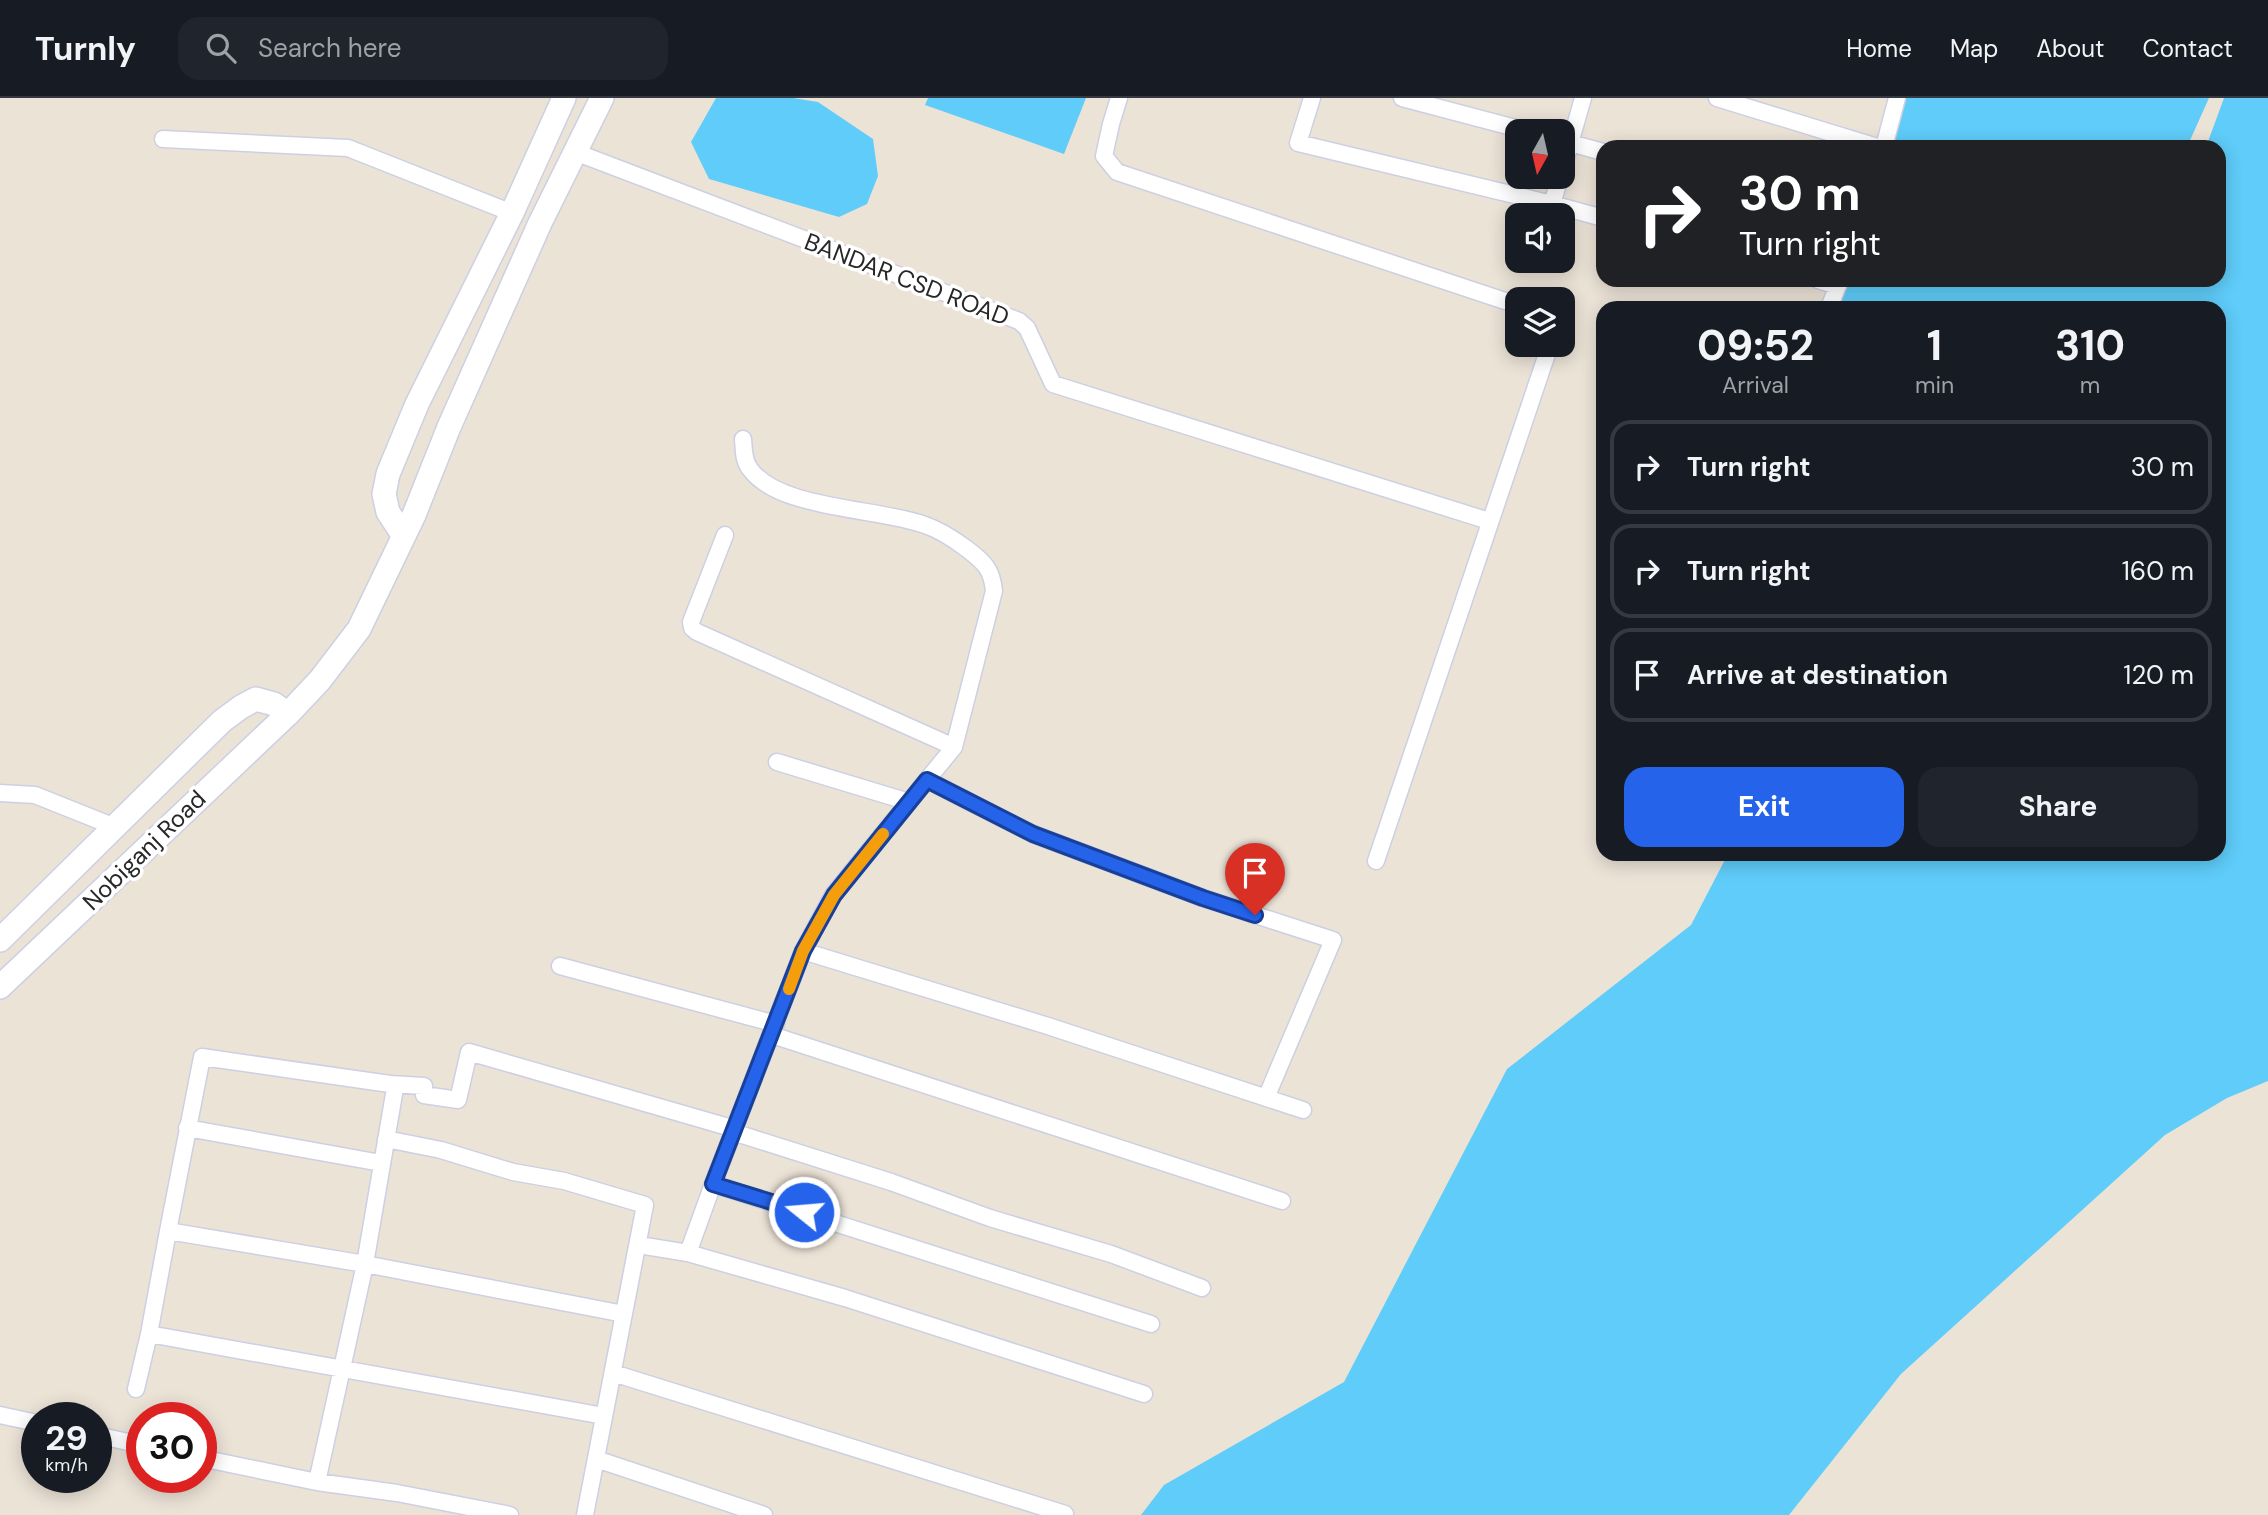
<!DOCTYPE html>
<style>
:root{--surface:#171b24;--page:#20242c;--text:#f1f3f6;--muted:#9ea1a6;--line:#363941;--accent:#2563eb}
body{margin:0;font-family:"DM Sans",sans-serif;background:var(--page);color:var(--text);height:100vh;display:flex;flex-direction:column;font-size:26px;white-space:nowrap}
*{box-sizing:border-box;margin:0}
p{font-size:23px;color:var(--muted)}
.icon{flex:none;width:38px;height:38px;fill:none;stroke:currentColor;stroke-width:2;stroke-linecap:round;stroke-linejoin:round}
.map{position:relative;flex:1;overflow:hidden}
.panel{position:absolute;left:1596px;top:203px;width:630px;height:560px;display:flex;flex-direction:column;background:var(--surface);border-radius:21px;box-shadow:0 4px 18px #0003}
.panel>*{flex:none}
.top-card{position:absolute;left:1596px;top:42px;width:630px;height:147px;border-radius:21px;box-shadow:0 4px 18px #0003;background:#202124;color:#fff;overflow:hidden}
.needle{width:46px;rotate:188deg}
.buttons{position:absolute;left:1505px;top:21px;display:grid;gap:14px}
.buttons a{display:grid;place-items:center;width:70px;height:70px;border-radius:14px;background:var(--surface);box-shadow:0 4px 18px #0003;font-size:35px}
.speed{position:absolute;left:21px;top:1304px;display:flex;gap:14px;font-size:35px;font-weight:700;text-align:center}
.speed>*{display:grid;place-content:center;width:91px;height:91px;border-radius:50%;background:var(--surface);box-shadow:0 4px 18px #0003;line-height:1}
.speed small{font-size:18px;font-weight:400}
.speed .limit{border:10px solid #d22;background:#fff;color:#111}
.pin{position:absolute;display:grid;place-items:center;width:60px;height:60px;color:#fff;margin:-72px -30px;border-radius:50% 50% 50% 0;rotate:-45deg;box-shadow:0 0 7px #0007}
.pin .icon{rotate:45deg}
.me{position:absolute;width:77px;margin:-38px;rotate:287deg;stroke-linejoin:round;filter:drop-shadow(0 0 5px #0008)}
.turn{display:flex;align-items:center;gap:24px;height:147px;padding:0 28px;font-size:32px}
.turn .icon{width:91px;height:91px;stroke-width:2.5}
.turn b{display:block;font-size:49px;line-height:60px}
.eta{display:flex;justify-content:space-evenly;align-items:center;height:119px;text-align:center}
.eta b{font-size:42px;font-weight:700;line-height:49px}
.primary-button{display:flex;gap:14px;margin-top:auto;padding:14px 28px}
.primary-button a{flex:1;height:80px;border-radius:21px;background:var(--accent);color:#fff;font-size:28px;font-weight:700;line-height:80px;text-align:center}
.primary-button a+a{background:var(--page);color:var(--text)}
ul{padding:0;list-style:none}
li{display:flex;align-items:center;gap:21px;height:94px;margin:0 14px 10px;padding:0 14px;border:4px solid var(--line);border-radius:21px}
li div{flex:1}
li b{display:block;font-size:26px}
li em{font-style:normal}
header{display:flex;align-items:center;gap:42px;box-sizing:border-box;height:98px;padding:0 35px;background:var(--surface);border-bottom:2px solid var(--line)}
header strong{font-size:33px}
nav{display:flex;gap:38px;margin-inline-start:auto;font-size:24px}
.search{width:490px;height:63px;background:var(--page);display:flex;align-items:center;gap:18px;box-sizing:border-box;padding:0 24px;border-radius:21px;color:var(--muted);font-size:26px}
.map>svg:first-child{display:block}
</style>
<header>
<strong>Turnly</strong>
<div class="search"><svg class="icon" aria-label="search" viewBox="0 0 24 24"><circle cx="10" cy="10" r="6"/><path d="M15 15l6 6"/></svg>Search here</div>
<nav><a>Home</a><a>Map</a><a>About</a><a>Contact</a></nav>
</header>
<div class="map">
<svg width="2268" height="1417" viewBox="0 0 2268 1417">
<rect width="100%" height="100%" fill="#ece3d7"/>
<path fill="#5fccf9" d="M 716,0 L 793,0 L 818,4 L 873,41 L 878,78 L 867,106 L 839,119 L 709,81 L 691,44 Z
M 928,0 L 1086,0 L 1064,56 L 925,7 Z
M 1902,0 L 2209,0 L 2187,49 L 1885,49 Z
M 2224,0 L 2268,0 L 2268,983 L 2227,1000 L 2165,1037 L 1901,1276 L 1789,1417 L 1141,1417 L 1164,1387 L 1344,1284 L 1507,971 L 1691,827 L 1728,756 L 2219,756 L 2219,210 L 1828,210 L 1838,182 L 2219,182 L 2219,49 L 2206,49 Z"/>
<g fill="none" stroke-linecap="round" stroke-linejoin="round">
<g stroke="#ccd0e2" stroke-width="19">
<path id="street" d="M 1119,0 L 1111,26 L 1104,58 L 1117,74 L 1517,207
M 1312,0 L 1298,45 L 1552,106 L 1603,120
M 1402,0 L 1527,33
M 1717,0 L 1877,49
M 163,41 L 348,50 L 512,115
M 1563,43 L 1603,54
M 1884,49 L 1897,0
M 575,54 L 1019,223 L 1027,230 L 1053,286 L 1489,423
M 1563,70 L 1583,0
M 1552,106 L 1560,79
M 1818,182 L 1838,188
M 1829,210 L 1840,182
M 743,341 C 744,351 743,362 750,371 C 779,412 881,410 925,427 C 940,432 955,442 967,451 C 984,464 992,471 994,493 L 954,649 L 833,797 L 803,853 L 713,1086 L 1151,1226
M 725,437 L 691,524 L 692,530 L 697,534 L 954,649
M 777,664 L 909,704
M 927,682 L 1033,736 L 1203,800 L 1333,842 L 1266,1000
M 0,695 L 35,697 L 115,729
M 1376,763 L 1550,247
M 803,853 L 1048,928 L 1303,1012
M 560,868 L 776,926
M 772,937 L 1282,1103
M 390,986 L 424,988 L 424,997 L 458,1002 L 469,954 L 735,1031
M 187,1030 L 381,1065
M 733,1034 L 891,1084 L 990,1120 L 1111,1156 L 1202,1190
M 386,1041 L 441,1052 L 513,1074 L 564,1083 L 645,1107 L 585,1417
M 713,1086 L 688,1155 L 845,1200 L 1144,1296
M 168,1133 L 149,1236 L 604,1318
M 639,1147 L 688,1155
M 613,1275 L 1065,1416
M 136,1291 L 149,1236
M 0,1317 L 37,1325
M 96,1337 L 142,1347
M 201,1360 L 317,1384 L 397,1395 L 510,1417
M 596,1361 L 764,1417
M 317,1384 L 365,1166 L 168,1133 L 202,959 L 390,986 L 395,990 L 365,1166 L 624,1216"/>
</g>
<g stroke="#ccd0e2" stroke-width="26">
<path id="secondary" d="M 403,437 L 388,414 L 384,396 L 388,376 L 417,306 L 512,115 L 564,0
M 0,842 L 222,623 L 241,609 L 256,601 L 274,606 L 288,616
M 0,889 L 288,616 L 320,582 L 359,531 L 414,417 L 449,329 L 540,125 L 602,0"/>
</g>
<use href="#street" stroke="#fff" stroke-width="16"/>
<use href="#secondary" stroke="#fff" stroke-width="23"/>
</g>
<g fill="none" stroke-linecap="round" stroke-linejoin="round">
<g stroke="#184099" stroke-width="18">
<path id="route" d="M 804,1114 L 713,1086 L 803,853 L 834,797 L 927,682 L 1033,736 L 1203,800 L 1255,817"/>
</g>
<use href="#route" stroke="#2563eb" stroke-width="12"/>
<path stroke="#f59e0b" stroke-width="12" d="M 789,891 L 803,853 L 834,797 L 883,736"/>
</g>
<g text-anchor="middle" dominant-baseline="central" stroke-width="7" stroke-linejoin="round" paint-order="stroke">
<g font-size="24" fill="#272727" stroke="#fff">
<text transform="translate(907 181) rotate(21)">BANDAR CSD ROAD</text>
<text transform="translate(144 752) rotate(-44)">Nobiganj Road</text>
</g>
</g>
</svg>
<div class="buttons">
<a><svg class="needle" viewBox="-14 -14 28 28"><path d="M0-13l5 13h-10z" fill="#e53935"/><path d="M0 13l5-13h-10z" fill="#9ea1a6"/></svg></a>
<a><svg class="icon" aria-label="sound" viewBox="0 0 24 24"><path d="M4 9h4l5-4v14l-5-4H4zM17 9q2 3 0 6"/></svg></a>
<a><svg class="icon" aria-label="layers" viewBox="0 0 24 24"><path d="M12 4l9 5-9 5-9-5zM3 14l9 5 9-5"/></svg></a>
</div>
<div class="speed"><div>29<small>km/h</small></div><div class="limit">30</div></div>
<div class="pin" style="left:1255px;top:817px;background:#d93025"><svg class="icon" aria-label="arrive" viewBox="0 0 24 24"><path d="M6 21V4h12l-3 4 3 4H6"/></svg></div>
<svg class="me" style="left:804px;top:1114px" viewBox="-20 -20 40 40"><circle r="17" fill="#2563eb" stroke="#fff" stroke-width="3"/><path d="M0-11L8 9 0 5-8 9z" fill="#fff"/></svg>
<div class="top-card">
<div class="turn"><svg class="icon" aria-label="right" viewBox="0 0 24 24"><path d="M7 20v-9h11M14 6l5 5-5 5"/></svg><div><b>30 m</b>Turn right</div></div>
</div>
<section class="panel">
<div class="eta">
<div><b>09:52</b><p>Arrival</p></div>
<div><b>1</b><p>min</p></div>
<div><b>310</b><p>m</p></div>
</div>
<ul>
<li><svg class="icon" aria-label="right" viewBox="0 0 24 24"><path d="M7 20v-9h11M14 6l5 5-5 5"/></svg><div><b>Turn right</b></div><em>30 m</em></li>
<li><svg class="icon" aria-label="right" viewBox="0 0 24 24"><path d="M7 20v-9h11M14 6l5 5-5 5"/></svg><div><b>Turn right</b></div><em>160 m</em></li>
<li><svg class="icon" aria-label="arrive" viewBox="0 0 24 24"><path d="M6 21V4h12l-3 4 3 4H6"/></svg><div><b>Arrive at destination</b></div><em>120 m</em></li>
</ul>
<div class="primary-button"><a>Exit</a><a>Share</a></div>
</section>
</div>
